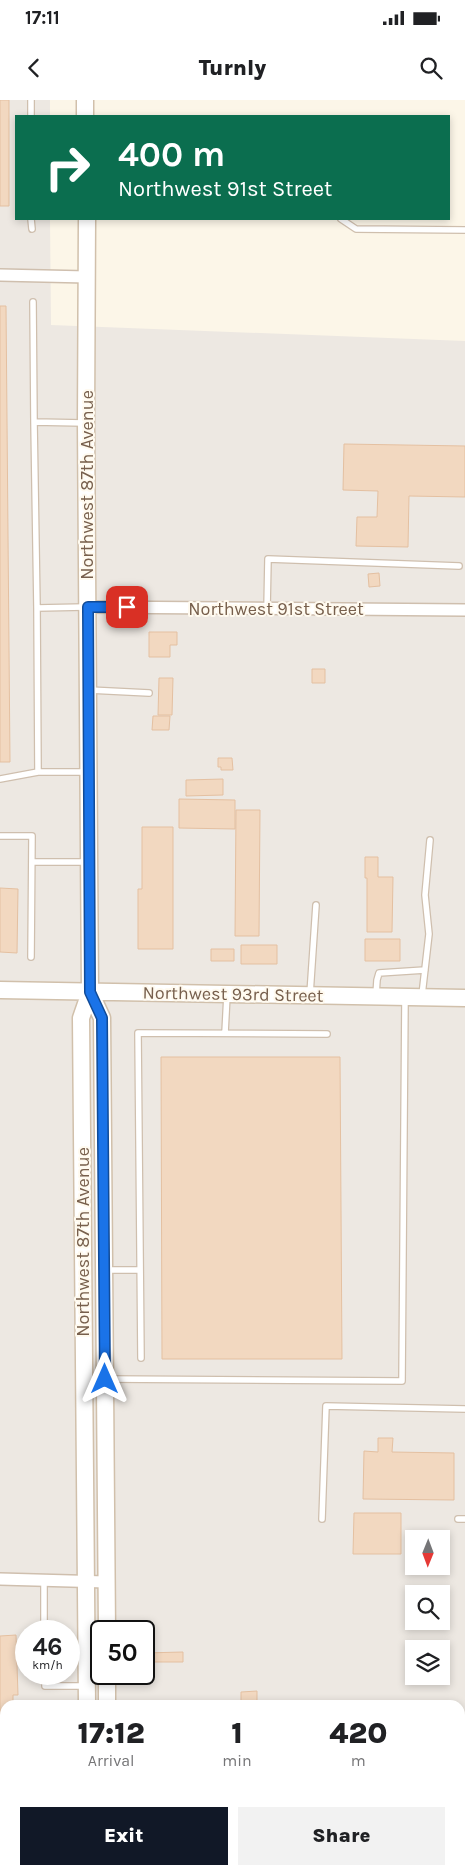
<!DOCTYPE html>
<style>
:root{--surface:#fff;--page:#f2f2f2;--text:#202124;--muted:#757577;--accent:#111827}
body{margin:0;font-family:Karla,sans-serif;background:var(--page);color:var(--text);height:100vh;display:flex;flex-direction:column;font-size:19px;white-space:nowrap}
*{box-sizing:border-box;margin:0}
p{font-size:16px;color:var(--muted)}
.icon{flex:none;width:28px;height:28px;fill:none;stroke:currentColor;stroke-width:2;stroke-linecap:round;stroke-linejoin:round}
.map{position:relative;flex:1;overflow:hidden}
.sheet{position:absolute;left:0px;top:1600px;width:465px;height:175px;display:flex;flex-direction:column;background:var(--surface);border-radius:15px 15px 0 0;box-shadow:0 2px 8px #0003}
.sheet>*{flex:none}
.guide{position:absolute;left:15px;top:15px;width:435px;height:105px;border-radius:0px;box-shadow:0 2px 8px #0003;background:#0b6e4f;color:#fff;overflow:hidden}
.needle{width:32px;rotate:181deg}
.tools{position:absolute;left:405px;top:1430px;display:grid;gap:10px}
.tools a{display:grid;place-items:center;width:45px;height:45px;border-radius:0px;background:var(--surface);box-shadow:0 2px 8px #0003;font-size:25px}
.speed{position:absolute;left:15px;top:1520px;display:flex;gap:10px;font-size:25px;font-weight:700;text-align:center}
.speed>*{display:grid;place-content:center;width:65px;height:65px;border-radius:50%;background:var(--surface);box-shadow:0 2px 8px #0003;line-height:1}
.speed small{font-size:12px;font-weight:400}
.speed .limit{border:2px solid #111;border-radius:8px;background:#fff;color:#111}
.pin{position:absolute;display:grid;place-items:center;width:42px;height:42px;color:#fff;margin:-21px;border-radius:10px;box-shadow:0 2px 8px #0006}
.me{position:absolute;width:55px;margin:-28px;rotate:0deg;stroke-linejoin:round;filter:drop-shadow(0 0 4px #0008)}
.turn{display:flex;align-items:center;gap:18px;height:105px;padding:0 20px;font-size:22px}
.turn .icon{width:65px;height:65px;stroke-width:2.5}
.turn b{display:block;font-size:35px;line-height:42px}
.eta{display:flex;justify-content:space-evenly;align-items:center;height:85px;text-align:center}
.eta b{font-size:30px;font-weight:800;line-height:35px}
.cta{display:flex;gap:10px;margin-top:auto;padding:10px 20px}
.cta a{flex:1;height:58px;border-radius:0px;background:var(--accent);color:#fff;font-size:20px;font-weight:800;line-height:58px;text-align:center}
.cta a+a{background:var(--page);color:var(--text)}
.status{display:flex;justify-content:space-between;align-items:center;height:35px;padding:0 25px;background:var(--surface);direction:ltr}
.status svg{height:14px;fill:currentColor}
header{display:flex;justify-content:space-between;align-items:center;height:65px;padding:0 20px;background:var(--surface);font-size:22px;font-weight:800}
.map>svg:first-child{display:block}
</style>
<div class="status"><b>17:11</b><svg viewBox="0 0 49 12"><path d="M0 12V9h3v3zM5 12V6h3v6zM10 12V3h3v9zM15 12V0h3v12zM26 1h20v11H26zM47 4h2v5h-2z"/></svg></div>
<header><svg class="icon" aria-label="back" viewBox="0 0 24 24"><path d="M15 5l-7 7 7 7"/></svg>Turnly<svg class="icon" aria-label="search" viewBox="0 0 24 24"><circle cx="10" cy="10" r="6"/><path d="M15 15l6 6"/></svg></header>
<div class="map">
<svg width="465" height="1775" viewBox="0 0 465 1775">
<rect width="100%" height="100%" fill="#fcf6e8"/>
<path fill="#ede8e2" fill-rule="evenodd" d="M 0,0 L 50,0 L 50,16 L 16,16 L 16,119 L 50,119 L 51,225 L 465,241 L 465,1775 L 0,1775 ZM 414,1439 L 441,1439 L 441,1466 L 414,1466 ZM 414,1494 L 441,1494 L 441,1521 L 414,1521 ZM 26,1531 L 69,1531 L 69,1574 L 26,1574 ZM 101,1531 L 144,1531 L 144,1574 L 101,1574 ZM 414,1549 L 441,1549 L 441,1576 L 414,1576 ZM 5,1605 L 460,1605 L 460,1770 L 5,1770 Z"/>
<path fill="#f2d8c0" stroke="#e4c0a1" d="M 0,0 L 9,0 L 9,106 L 0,106 Z
M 0,206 L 6,206 L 10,662 L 0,662 Z
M 344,344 L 465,346 L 465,397 L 409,396 L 408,447 L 356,446 L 357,417 L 377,417 L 378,391 L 343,390 Z
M 379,473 L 380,486 L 369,487 L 368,474 Z
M 149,532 L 177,532 L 177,545 L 170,545 L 170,557 L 149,557 Z
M 312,569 L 325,569 L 325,583 L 312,583 Z
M 159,578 L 173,578 L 172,615 L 158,615 Z
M 153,616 L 170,616 L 169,630 L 152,630 Z
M 218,658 L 232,658 L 233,670 L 221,670 L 221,667 L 218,667 Z
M 223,679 L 223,695 L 186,696 L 186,680 Z
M 179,699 L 235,700 L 235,729 L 179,728 Z
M 236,710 L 260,710 L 259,836 L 235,836 Z
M 142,727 L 173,727 L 173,849 L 138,849 L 138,789 L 142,789 Z
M 365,757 L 378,757 L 378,777 L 393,777 L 392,832 L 367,832 L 367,778 L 365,778 Z
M 0,788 L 18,789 L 17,853 L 0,852 Z
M 365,839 L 400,839 L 400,861 L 365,861 Z
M 241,845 L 277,845 L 277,864 L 241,864 Z
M 211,849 L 234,849 L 234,861 L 211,861 Z
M 161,957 L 340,957 L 342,1259 L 162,1259 Z
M 378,1338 L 393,1338 L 392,1352 L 454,1353 L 454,1400 L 363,1399 L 364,1351 L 378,1352 Z
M 354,1413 L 401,1413 L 401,1454 L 353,1454 Z
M 16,1535 L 18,1595 L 13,1595 L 13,1605 L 5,1605 L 5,1646 L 0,1646 L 0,1536 Z
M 183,1552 L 183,1562 L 144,1562 L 144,1553 Z
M 257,1591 L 257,1605 L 241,1605 L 241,1592 Z
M 0,1652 L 5,1652 L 5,1670 L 0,1670 Z
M 0,1674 L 5,1674 L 5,1709 L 0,1709 Z"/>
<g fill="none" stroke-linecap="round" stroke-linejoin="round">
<g stroke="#cfbfae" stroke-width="8">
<path id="lane" d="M 31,0 L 31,16
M 31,119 L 32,129
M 341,119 L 356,129 L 465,130
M 33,202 L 34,322 L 84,323
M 34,322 L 37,508 L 85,507
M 37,508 L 38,672 L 87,672
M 267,509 L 268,459 L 459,466
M 89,590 L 149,593
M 0,679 L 38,672
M 0,736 L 32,736 L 31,857
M 32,762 L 87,762
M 310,894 L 316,805
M 376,895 L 377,880 L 379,873 L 425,870
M 422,895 L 429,834 L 425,795 L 430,740
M 225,933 L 227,895
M 104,1170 L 140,1170
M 141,1258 L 138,933 L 327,934
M 106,1279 L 402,1281 L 405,899
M 322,1419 L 326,1306 L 465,1309
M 458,1419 L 465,1419
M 44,1480 L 44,1531
M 45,1574 L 45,1586 L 85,1586
M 20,1770 L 20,1775
M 60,1770 L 60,1775"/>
</g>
<g stroke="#cfbfae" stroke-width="14">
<path id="street" d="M 0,175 L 87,177
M 88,507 L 465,510
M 0,1479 L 106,1482"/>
</g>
<g stroke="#d1c0ab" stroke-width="19">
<path id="secondary" d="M 85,0 L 85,16
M 0,890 L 465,898
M 90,892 L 102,918 L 107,1531
M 107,1574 L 107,1605
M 87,1605 L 81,918 L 90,892 L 86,323 L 87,119
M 88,1770 L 88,1775
M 109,1770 L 109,1775"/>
</g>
<use href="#lane" stroke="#fff" stroke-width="5.5"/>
<use href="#street" stroke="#fff" stroke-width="11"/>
<use href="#secondary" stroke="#fff" stroke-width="16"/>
</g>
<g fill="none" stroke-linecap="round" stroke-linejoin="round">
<g stroke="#114b97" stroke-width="12">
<path id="route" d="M 105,1279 L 102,918 L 90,892 L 88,507 L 127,507"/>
</g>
<use href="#route" stroke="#1a73e8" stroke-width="9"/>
</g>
<g text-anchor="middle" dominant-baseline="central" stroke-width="4" stroke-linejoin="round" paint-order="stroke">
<g font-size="18" fill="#775f4c" stroke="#fffaef">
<text transform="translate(87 385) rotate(-90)">Northwest 87th Avenue</text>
<text x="276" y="509">Northwest 91st Street</text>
<text transform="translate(233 894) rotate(1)">Northwest 93rd Street</text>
<text transform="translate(83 1142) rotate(-90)">Northwest 87th Avenue</text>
</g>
</g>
</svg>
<div class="tools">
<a><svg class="needle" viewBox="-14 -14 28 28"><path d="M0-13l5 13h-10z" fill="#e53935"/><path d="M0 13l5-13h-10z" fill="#757577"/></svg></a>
<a><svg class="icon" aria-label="search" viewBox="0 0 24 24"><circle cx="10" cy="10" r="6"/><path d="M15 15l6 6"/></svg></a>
<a><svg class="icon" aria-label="layers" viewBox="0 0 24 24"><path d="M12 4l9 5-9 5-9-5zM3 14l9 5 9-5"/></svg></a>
</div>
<div class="speed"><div>46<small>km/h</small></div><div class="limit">50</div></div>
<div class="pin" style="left:127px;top:507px;background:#d93025"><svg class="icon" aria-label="arrive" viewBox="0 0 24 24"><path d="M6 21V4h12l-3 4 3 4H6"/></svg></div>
<svg class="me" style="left:105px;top:1279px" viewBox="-20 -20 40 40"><path d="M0-17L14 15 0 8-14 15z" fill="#1a73e8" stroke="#fff" stroke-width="4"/></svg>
<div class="guide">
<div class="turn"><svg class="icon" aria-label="right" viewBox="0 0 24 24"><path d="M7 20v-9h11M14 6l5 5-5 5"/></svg><div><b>400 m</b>Northwest 91st Street</div></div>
</div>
<section class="sheet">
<div class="eta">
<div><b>17:12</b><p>Arrival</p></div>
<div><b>1</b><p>min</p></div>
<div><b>420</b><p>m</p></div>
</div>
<div class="cta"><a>Exit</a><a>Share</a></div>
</section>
</div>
